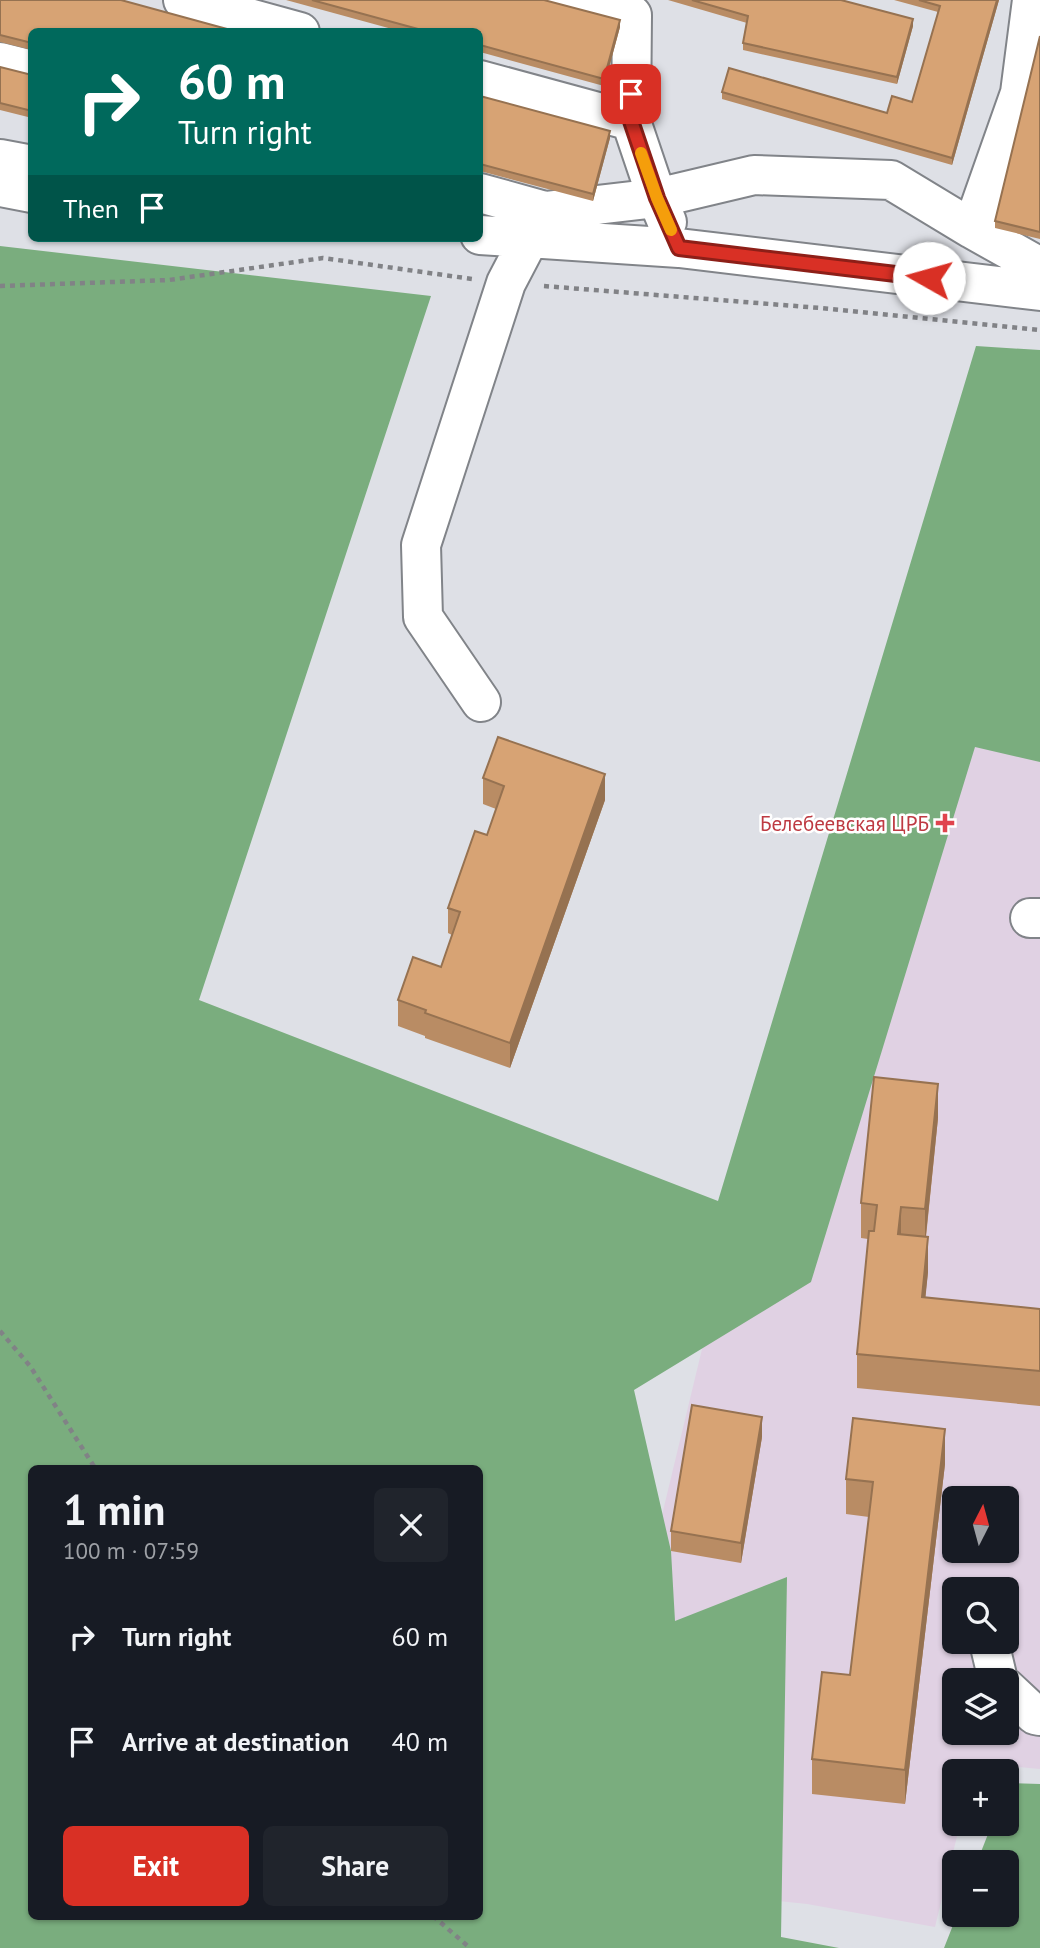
<!DOCTYPE html>
<meta charset="utf-8">
<style>
:root{--surface:#171b24;--page:#20242c;--text:#f1f3f6;--muted:#9ea1a6;--accent:#d93025}
body{margin:0;font-family:"PT Sans",sans-serif;background:var(--page);color:var(--text);height:100vh;display:flex;flex-direction:column;font-size:26px;white-space:nowrap}
*{box-sizing:border-box;margin:0}
p{font-size:23px;color:var(--muted)}
.icon{flex:none;width:38px;height:38px;fill:none;stroke:currentColor;stroke-width:2;stroke-linecap:round;stroke-linejoin:round}
.map{position:relative;flex:1;overflow:hidden}
.panel{position:absolute;left:28px;top:1465px;width:455px;height:455px;display:flex;flex-direction:column;background:var(--surface);border-radius:10px;box-shadow:0 2px 5px #0004}
.panel>*{flex:none}
.guide{position:absolute;left:28px;top:28px;width:455px;height:214px;border-radius:10px;box-shadow:0 2px 5px #0004;background:#00695c;color:#fff;overflow:hidden}
.needle{width:46px;rotate:6deg}
.buttons{position:absolute;left:942px;top:1486px;display:grid;gap:14px}
.buttons a{display:grid;place-items:center;width:77px;height:77px;border-radius:10px;background:var(--surface);box-shadow:0 2px 5px #0004;font-size:35px}
.pin{position:absolute;display:grid;place-items:center;width:60px;height:60px;color:#fff;margin:-30px;border-radius:14px;box-shadow:0 4px 10px #0006}
.me{position:absolute;width:77px;margin:-38px;rotate:277deg;stroke-linejoin:round;filter:drop-shadow(0 0 5px #0008)}
.turn{display:flex;align-items:center;gap:24px;height:147px;padding:0 35px;font-size:32px}
.turn .icon{width:91px;height:91px;stroke-width:2.5}
.turn b{display:block;font-size:49px;line-height:60px}
.then{display:flex;align-items:center;height:66px;padding:0 35px;background:#0003;gap:14px;font-size:26px}
.round{display:grid;place-items:center;flex:none;width:74px;height:74px;border-radius:10px;background:var(--page)}
.headline{display:flex;align-items:center;justify-content:space-between;height:119px;padding:0 35px}
h1{font-size:42px;font-weight:800;line-height:52px}
.button{display:flex;gap:14px;margin-top:auto;padding:14px 35px}
.button a{flex:1;height:80px;border-radius:10px;background:var(--accent);color:#fff;font-size:28px;font-weight:800;line-height:80px;text-align:center}
.button a+a{background:var(--page);color:var(--text)}
ul{padding:0;list-style:none}
li{display:flex;align-items:center;gap:21px;height:105px;padding:0 35px}
li div{flex:1}
li b{display:block;font-size:26px}
li em{font-style:normal}
.map>svg:first-child{display:block}
</style>
<div class="map">
<svg width="1040" height="1948" viewBox="0 0 1040 1948">
<rect width="100%" height="100%" fill="#dee0e6"/>
<path fill="#e0d1e3" fill-rule="evenodd" d="M 1040,356 L 1040,1769 L 975,1763 L 973,1771 L 954,1771 L 954,1824 L 960,1824 L 935,1927 L 807,1904 L 574,1880 L 716,1291 ZM 954,1498 L 1006,1498 L 1006,1550 L 954,1550 ZM 954,1589 L 1006,1589 L 1006,1642 L 954,1642 ZM 954,1680 L 1006,1680 L 1006,1732 L 954,1732 Z"/>
<path fill="#7aad7e" fill-rule="evenodd" d="M 0,246 L 431,296 L 199,1000 L 718,1201 L 976,346 L 1040,350 L 1040,762 L 975,747 L 811,1282 L 634,1390 L 671,1551 L 675,1621 L 787,1577 L 781,1937 L 839,1948 L 0,1948 ZM 32,1468 L 480,1468 L 480,1916 L 32,1916 Z
M 1007,1783 L 1040,1784 L 1040,1948 L 944,1948 L 957,1915 L 1006,1914 L 1006,1862 L 977,1862 L 992,1824 L 1006,1824 Z"/>
<g fill="none" stroke-linecap="round" stroke-linejoin="round">
<g stroke="#818489" stroke-width="42">
<path id="minor" d="M 183,0 L 300,32
M 563,0 L 632,15 L 631,121 L 657,198 L 667,222
M 0,62 L 32,70
M 480,80 L 631,121
M 0,159 L 32,165
M 0,187 L 32,193
M 480,193 L 545,211 L 657,198 L 754,175 L 891,180 L 972,229 L 1040,267
M 972,229 L 1020,93 L 1032,0
M 480,235 L 679,248 L 1040,291
M 481,702 L 423,617 L 421,545 L 506,283 L 529,239
M 1030,918 L 1040,918
M 989,1642 L 998,1680
M 1006,1688 L 1035,1715 L 1040,1716"/>
</g>
<path stroke="#818286" stroke-width="4.5" stroke-dasharray="5 5" stroke-linecap="butt" d="M 0,286 L 169,280 L 323,258 L 472,279
M 544,286 L 820,308 L 1040,330
M 0,1331 L 30,1366 L 95,1468
M 433,1916 L 470,1948"/>
<use href="#minor" stroke="#fff" stroke-width="38"/>
</g>
<path fill="#b98c64" d="M 0,0 L 32,32 L 32,50 L 0,42 Z
M 286,0 L 544,0 L 620,27 L 604,86 L 480,52 L 480,32 L 403,32 Z
M 668,0 L 841,0 L 913,26 L 897,84 L 743,50 L 743,43 L 747,23 Z
M 894,0 L 999,0 L 952,165 L 722,99 L 722,92 L 887,113 L 912,102 L 938,12 Z
M 1040,36 L 1040,239 L 995,228 L 995,221 Z
M 0,67 L 32,75 L 32,118 L 0,110 Z
M 480,96 L 610,138 L 593,201 L 480,171 Z
M 483,778 L 605,800 L 510,1068 L 425,1038 L 425,1036 L 398,1026 L 398,1000 L 441,967 L 452,935 L 448,933 L 448,908 L 487,835 L 496,809 L 483,804 Z
M 938,1118 L 926,1237 L 928,1272 L 925,1298 L 1040,1309 L 1040,1406 L 857,1388 L 857,1354 L 868,1239 L 861,1238 L 861,1203 Z
M 762,1437 L 741,1563 L 671,1551 L 671,1531 Z
M 945,1464 L 905,1804 L 812,1794 L 812,1759 L 850,1675 L 869,1517 L 846,1514 L 846,1479 Z"/>
<path fill="#967251" d="M 997,0 L 999,0 L 952,165 L 952,158 Z
M 913,19 L 913,26 L 897,84 L 897,77 Z
M 620,20 L 620,27 L 604,86 L 604,79 Z
M 610,131 L 610,138 L 593,201 L 593,194 Z
M 605,774 L 605,800 L 510,1068 L 510,1043 Z
M 938,1084 L 938,1118 L 925,1244 L 925,1209 Z
M 901,1207 L 901,1242 L 898,1234 Z
M 928,1237 L 928,1272 L 922,1332 L 922,1297 Z
M 762,1417 L 762,1437 L 741,1563 L 741,1543 Z
M 945,1429 L 945,1464 L 905,1804 L 905,1770 Z"/>
<path fill="#d7a374" stroke="#967251" stroke-width="2" d="M 0,0 L 121,0 L 238,32 L 32,32 L 32,43 L 0,35 Z
M 312,0 L 544,0 L 620,20 L 604,79 L 480,45 L 480,32 L 429,32 Z
M 692,0 L 841,0 L 913,19 L 897,77 L 743,43 L 748,16 Z
M 919,0 L 997,0 L 952,158 L 722,92 L 729,68 L 887,113 L 892,96 L 912,102 L 940,6 Z
M 1040,36 L 1040,232 L 995,221 Z
M 0,67 L 32,75 L 32,111 L 0,103 Z
M 480,96 L 610,131 L 593,194 L 480,164 Z
M 498,737 L 605,774 L 510,1043 L 425,1013 L 426,1010 L 398,1000 L 413,957 L 441,967 L 460,912 L 448,908 L 475,831 L 487,835 L 504,786 L 483,778 Z
M 874,1077 L 938,1084 L 925,1209 L 901,1207 L 898,1234 L 928,1237 L 922,1297 L 1040,1309 L 1040,1371 L 857,1354 L 869,1231 L 874,1231 L 877,1205 L 861,1203 Z
M 692,1405 L 762,1417 L 741,1543 L 671,1531 Z
M 853,1418 L 945,1429 L 905,1770 L 812,1759 L 822,1672 L 850,1675 L 873,1482 L 846,1479 Z"/>
<g fill="none" stroke-linecap="round" stroke-linejoin="round">
<g stroke="#8d1f18" stroke-width="18">
<path id="route" d="M 631,94 L 631,121 L 657,198 L 679,248 L 929,278"/>
</g>
<use href="#route" stroke="#d93025" stroke-width="12"/>
<path stroke="#f59e0b" stroke-width="12" d="M 641,153 L 657,198 L 671,230"/>
</g>
<path fill="#e0444e" stroke="#fff" stroke-width="2.5" d="M941.5 812.5h7v7h7v7h-7v7h-7v-7h-7v-7h7z"/>
<g text-anchor="middle" dominant-baseline="central" stroke-width="5" stroke-linejoin="round" paint-order="stroke">
<g font-size="21" fill="#be3a42" stroke="#fff" text-anchor="end">
<text x="929" y="823">Белебеевская ЦРБ</text>
</g>
</g>
</svg>
<div class="buttons">
<a><svg class="needle" viewBox="-14 -14 28 28"><path d="M0-13l5 13h-10z" fill="#e53935"/><path d="M0 13l5-13h-10z" fill="#9ea1a6"/></svg></a>
<a><svg class="icon" aria-label="search" viewBox="0 0 24 24"><circle cx="10" cy="10" r="6"/><path d="M15 15l6 6"/></svg></a>
<a><svg class="icon" aria-label="layers" viewBox="0 0 24 24"><path d="M12 4l9 5-9 5-9-5zM3 14l9 5 9-5"/></svg></a>
<a>+</a>
<a>−</a>
</div>
<div class="pin" style="left:631px;top:94px;background:#d93025"><svg class="icon" aria-label="arrive" viewBox="0 0 24 24"><path d="M6 21V4h12l-3 4 3 4H6"/></svg></div>
<svg class="me" style="left:929px;top:278px" viewBox="-20 -20 40 40"><circle r="19" fill="#fff"/><path d="M0-13L10 11 0 6-10 11z" fill="#d93025"/></svg>
<div class="guide">
<div class="turn"><svg class="icon" aria-label="right" viewBox="0 0 24 24"><path d="M7 20v-9h11M14 6l5 5-5 5"/></svg><div><b>60 m</b>Turn right</div></div>
<div class="then">Then<svg class="icon" aria-label="arrive" viewBox="0 0 24 24"><path d="M6 21V4h12l-3 4 3 4H6"/></svg></div>
</div>
<section class="panel">
<div class="headline"><div><h1>1 min</h1><p>100 m · 07:59</p></div><a class="round"><svg class="icon" aria-label="close" viewBox="0 0 24 24"><path d="M6 6l12 12M18 6L6 18"/></svg></a></div>
<ul>
<li><svg class="icon" aria-label="right" viewBox="0 0 24 24"><path d="M7 20v-9h11M14 6l5 5-5 5"/></svg><div><b>Turn right</b></div><em>60 m</em></li>
<li><svg class="icon" aria-label="arrive" viewBox="0 0 24 24"><path d="M6 21V4h12l-3 4 3 4H6"/></svg><div><b>Arrive at destination</b></div><em>40 m</em></li>
</ul>
<div class="button"><a>Exit</a><a>Share</a></div>
</section>
</div>
